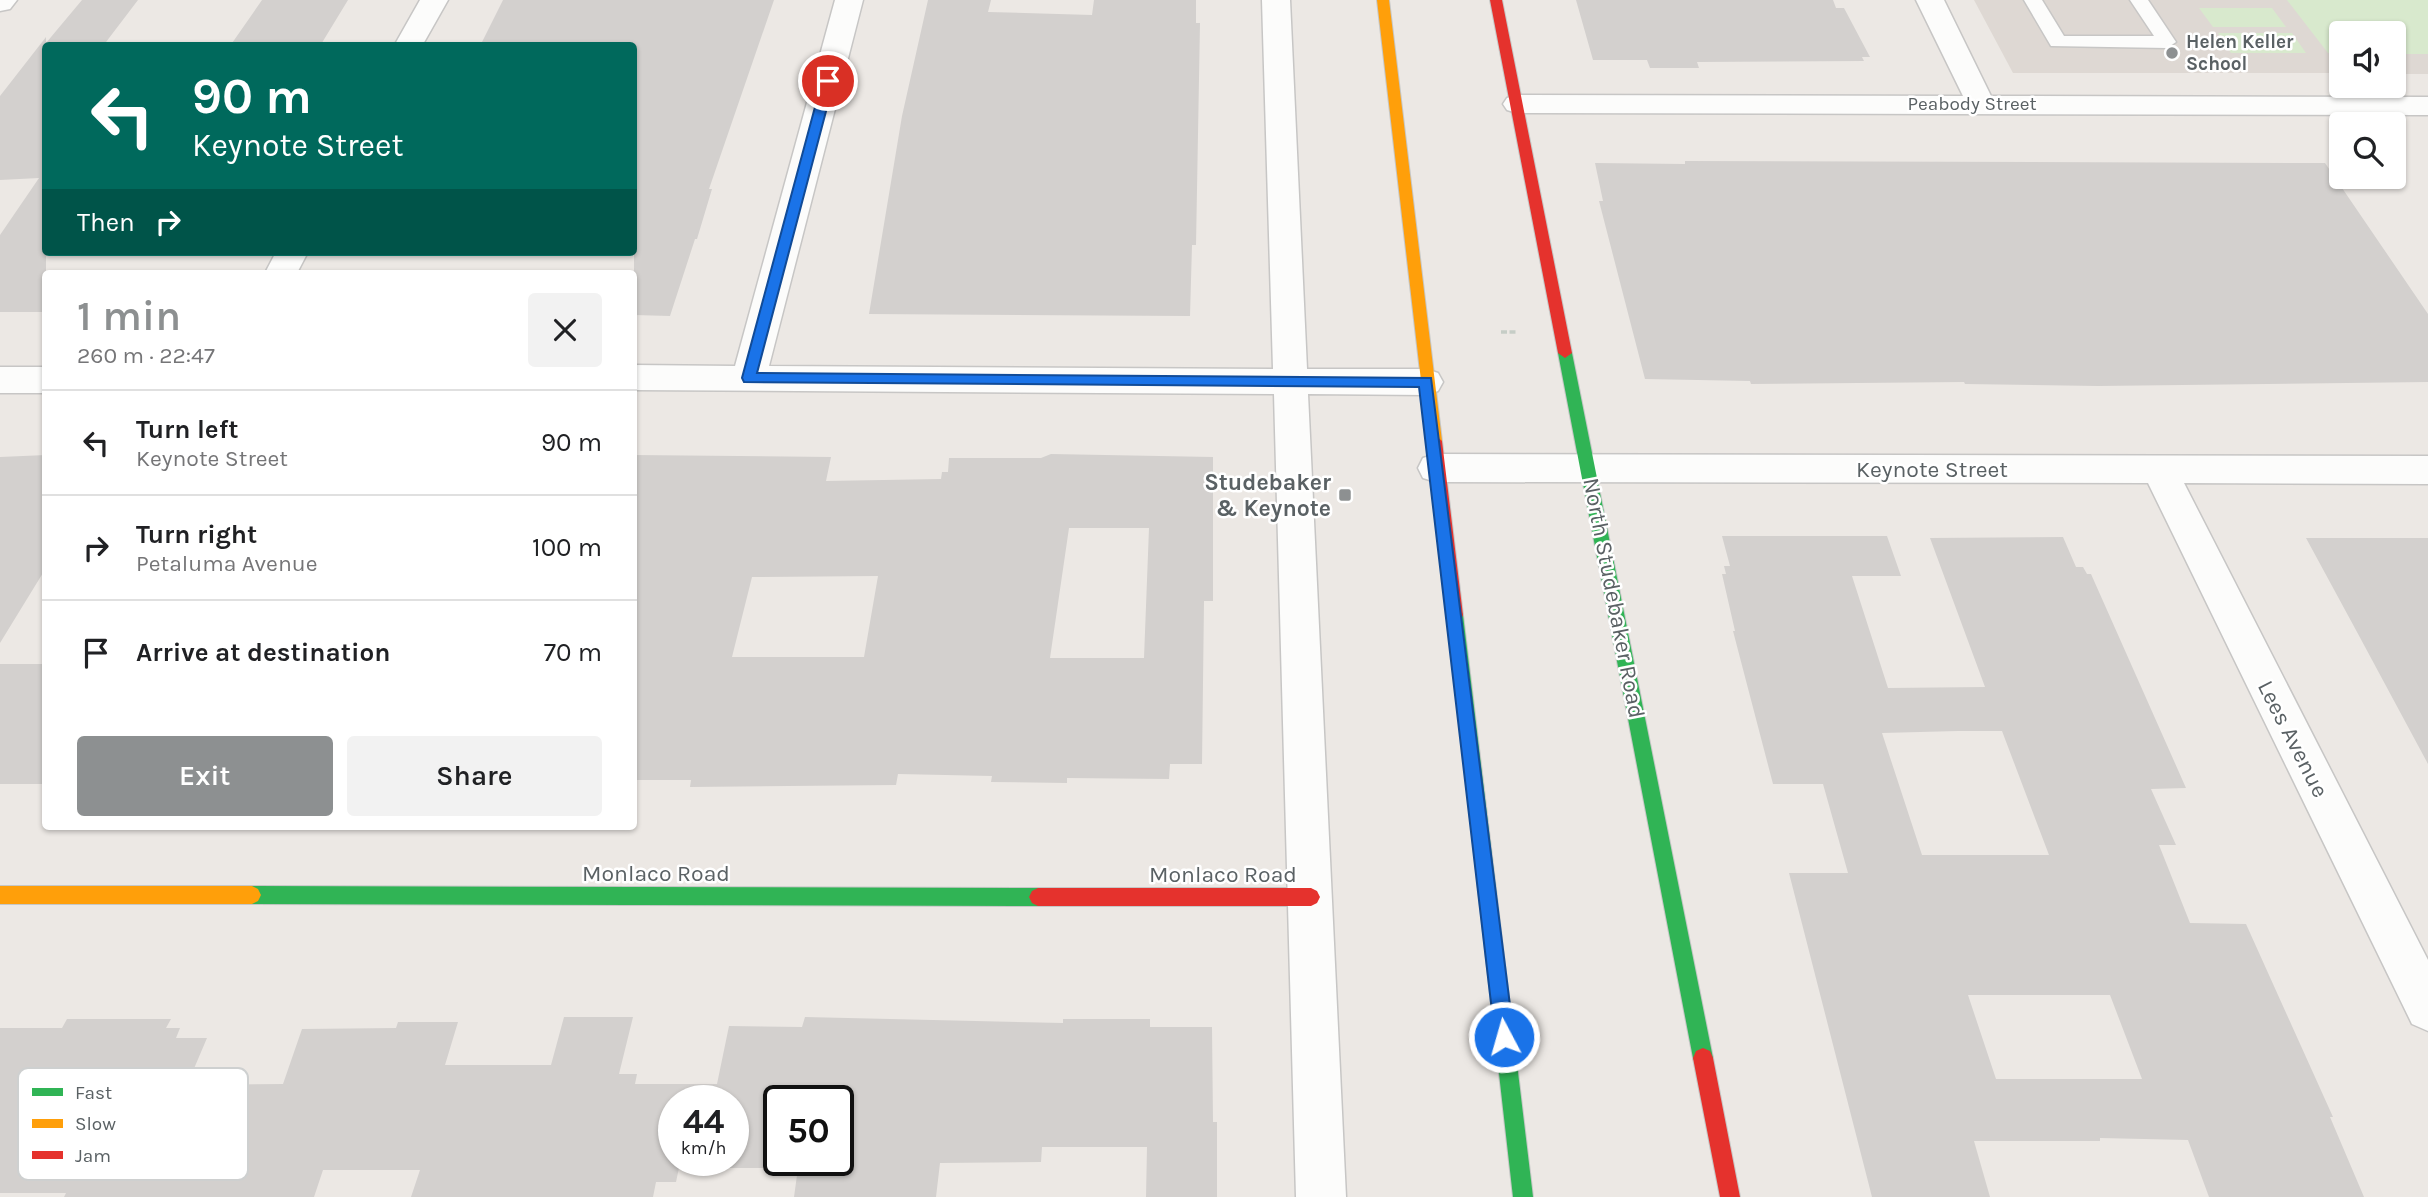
<!DOCTYPE html>
<meta charset="utf-8">
<style>
:root{--surface:#fff;--page:#f2f2f2;--text:#202124;--muted:#757577;--line:#e0e0e0;--accent:#8d9091}
body{margin:0;font-family:Karla,sans-serif;background:var(--page);color:var(--text);height:100vh;display:flex;flex-direction:column;font-size:26px;white-space:nowrap}
*{box-sizing:border-box;margin:0}
p{font-size:23px;color:var(--muted)}
.icon{flex:none;width:38px;height:38px;fill:none;stroke:currentColor;stroke-width:2;stroke-linecap:round;stroke-linejoin:round}
.map{position:relative;flex:1;overflow:hidden}
.details{position:absolute;left:42px;top:270px;width:595px;height:560px;display:flex;flex-direction:column;background:var(--surface);border-radius:7px;box-shadow:0 2px 5px #0004}
.details>*{flex:none}
.guide{position:absolute;left:42px;top:42px;width:595px;height:214px;border-radius:7px;box-shadow:0 2px 5px #0004;background:#00695c;color:#fff;overflow:hidden}
.fabs{position:absolute;left:2329px;top:21px;display:grid;gap:14px}
.fabs a{display:grid;place-items:center;width:77px;height:77px;border-radius:7px;background:var(--surface);box-shadow:0 2px 5px #0004;font-size:35px}
.speed{position:absolute;left:658px;top:1085px;display:flex;gap:14px;font-size:35px;font-weight:700;text-align:center}
.speed>*{display:grid;place-content:center;width:91px;height:91px;border-radius:50%;background:var(--surface);box-shadow:0 2px 5px #0004;line-height:1}
.speed small{font-size:18px;font-weight:400}
.speed .limit{border:4px solid #111;border-radius:10px;background:#fff;color:#111}
.pin{position:absolute;display:grid;place-items:center;width:60px;height:60px;color:#fff;margin:-30px;border:4px solid #fff;border-radius:50%;box-shadow:0 2px 7px #0007}
.me{position:absolute;width:77px;margin:-38px;rotate:354deg;stroke-linejoin:round;filter:drop-shadow(0 0 5px #0008)}
.turn{display:flex;align-items:center;gap:24px;height:147px;padding:0 35px;font-size:32px}
.turn .icon{width:91px;height:91px;stroke-width:2.5}
.turn b{display:block;font-size:49px;line-height:60px}
.then{display:flex;align-items:center;height:66px;padding:0 35px;background:#0003;gap:14px;font-size:26px}
.round{display:grid;place-items:center;flex:none;width:74px;height:74px;border-radius:7px;background:var(--page)}
.summary{display:flex;align-items:center;justify-content:space-between;height:119px;padding:0 35px}
h1{font-size:42px;font-weight:600;line-height:52px;color:var(--accent)}
.button{display:flex;gap:14px;margin-top:auto;padding:14px 35px}
.button a{flex:1;height:80px;border-radius:7px;background:var(--accent);color:#fff;font-size:28px;font-weight:600;line-height:80px;text-align:center}
.button a+a{background:var(--page);color:var(--text)}
ul{padding:0;list-style:none}
li{display:flex;align-items:center;gap:21px;height:105px;padding:0 35px;border-top:2px solid var(--line)}
li div{flex:1}
li b{display:block;font-size:26px}
li em{font-style:normal}
.map>svg:first-child{display:block}
</style>
<div class="map">
<svg width="2428" height="1197" viewBox="0 0 2428 1197">
<rect width="100%" height="100%" fill="#ece8e4"/>
<path fill="#ded8d3" d="M 1974,0 L 2428,0 L 2428,74 L 2394,74 L 2394,33 L 2342,33 L 2341,73 L 2013,73 Z"/>
<path fill="#d8e9cd" d="M 2287,0 L 2428,0 L 2428,54 L 2394,54 L 2394,33 L 2342,33 L 2341,53 L 2328,53 Z
M 2199,8 L 2272,8 L 2286,27 L 2213,27 Z
M 2218,33 L 2292,33 L 2306,53 L 2231,53 Z"/>
<path fill="#d3d0ce" fill-rule="evenodd" d="M 82,0 L 138,0 L 103,46 L 46,46 L 46,312 L 0,312 L 0,235 L 39,178 L 0,180 L 0,96 L 46,37 L 46,43 Z
M 262,0 L 348,0 L 320,46 L 230,46 Z
M 503,0 L 774,0 L 709,189 L 712,189 L 697,239 L 695,239 L 670,316 L 634,315 L 634,46 L 480,46 Z
M 928,0 L 991,0 L 988,12 L 1092,15 L 1094,0 L 1196,0 L 1196,23 L 1200,23 L 1196,245 L 1192,245 L 1190,316 L 869,314 L 902,116 Z
M 1576,0 L 1833,0 L 1836,8 L 1844,8 L 1870,57 L 1862,57 L 1864,61 L 1697,62 L 1699,68 L 1650,68 L 1647,60 L 1593,60 Z
M 1685,161 L 2325,163 L 2428,314 L 2428,382 L 2098,386 L 1965,384 L 1964,382 L 1751,384 L 1750,381 L 1645,379 L 1599,201 L 1603,201 L 1595,163 L 1685,164 Z
M 1051,454 L 1213,457 L 1213,601 L 1204,601 L 1202,764 L 1170,764 L 1169,779 L 1067,778 L 1067,783 L 991,782 L 992,776 L 898,774 L 896,785 L 690,787 L 691,780 L 634,780 L 634,455 L 831,457 L 826,481 L 941,479 L 942,472 L 948,472 L 949,458 L 1041,458 ZM 1069,528 L 1149,528 L 1144,658 L 1050,658 ZM 878,576 L 864,657 L 732,657 L 752,577 Z
M 46,455 L 46,568 L 0,643 L 0,457 Z
M 1722,536 L 1887,536 L 1901,576 L 1852,576 L 1888,688 L 1985,687 L 1930,538 L 2063,537 L 2076,567 L 2083,567 L 2087,574 L 2091,574 L 2186,788 L 2151,789 L 2176,845 L 2159,845 L 2190,923 L 2246,924 L 2333,1117 L 2330,1117 L 2364,1197 L 2209,1197 L 2188,1140 L 2100,1138 L 2100,1141 L 1974,1141 L 1990,1197 L 1872,1197 L 1789,873 L 1848,873 L 1823,784 L 1773,784 L 1733,631 L 1735,631 L 1722,574 L 1726,574 L 1724,566 L 1730,566 ZM 1958,731 L 2002,731 L 2049,855 L 1922,855 L 1882,733 ZM 1968,995 L 2110,995 L 2142,1079 L 1996,1079 Z
M 2306,538 L 2428,538 L 2428,764 L 2357,632 Z
M 0,664 L 46,664 L 46,784 L 0,784 Z
M 564,1017 L 633,1017 L 619,1074 L 637,1074 L 635,1084 L 717,1084 L 729,1026 L 802,1027 L 805,1017 L 1063,1023 L 1063,1019 L 1150,1019 L 1150,1027 L 1212,1027 L 1213,1122 L 1217,1122 L 1217,1197 L 1146,1197 L 1147,1147 L 1042,1147 L 1041,1162 L 940,1163 L 936,1197 L 794,1197 L 798,1168 L 679,1168 L 676,1182 L 656,1182 L 653,1197 L 411,1197 L 420,1170 L 323,1170 L 314,1197 L 64,1197 L 66,1193 L 0,1193 L 0,1028 L 62,1028 L 67,1019 L 171,1019 L 166,1028 L 180,1028 L 176,1038 L 207,1038 L 187,1085 L 283,1084 L 302,1029 L 396,1028 L 398,1022 L 458,1022 L 445,1065 L 551,1065 ZM 674,1101 L 733,1101 L 733,1160 L 674,1160 ZM 779,1101 L 838,1101 L 838,1160 L 779,1160 Z"/>
<g fill="none" stroke-linecap="round" stroke-linejoin="round">
<g stroke="#c7c6c5" stroke-width="3">
<path id="lane" d="M 2024,0 L 2042,0 L 2064,36 L 2154,36 L 2130,0 L 2148,0 L 2176,42 L 2167,48 L 2051,46 Z"/>
</g>
<g stroke="#c7c6c5" stroke-width="3">
<path id="street" d="M 0,0 L 17,0 L 10,9 L 0,11 Z
M 420,0 L 448,0 L 422,46 L 394,46 Z
M 835,0 L 863,0 L 769,366 L 1273,369 L 1262,0 L 1290,0 L 1307,369 L 1426,369 L 1438,373 L 1443,382 L 1438,391 L 1426,395 L 1308,394 L 1346,1197 L 1296,1197 L 1274,394 L 634,390 L 634,365 L 735,366 Z
M 1916,0 L 1944,0 L 1991,96 L 2428,97 L 2428,115 L 1517,113 L 1507,110 L 1503,104 L 1507,98 L 1517,95 L 1963,96 Z
M 276,252 L 308,252 L 297,273 L 265,273 Z
M 0,367 L 46,367 L 46,393 L 0,393 Z
M 1436,454 L 2428,456 L 2428,484 L 2184,483 L 2428,960 L 2428,1031 L 2412,1024 L 2148,483 L 1436,482 L 1423,478 L 1418,468 L 1423,458 Z"/>
</g>
<g stroke="#c6c7c6" stroke-width="2">
<path id="fast" d="M 1565,348 L 1572,353 L 1713,1058 L 1710,1065 L 1703,1068 L 1696,1065 L 1693,1058 L 1558,353 Z
M 1455,608 L 1461,610 L 1463,615 L 1533,1197 L 1513,1197 L 1447,615 L 1449,610 Z
M 252,886 L 1038,888 L 1044,891 L 1047,897 L 1044,903 L 1038,906 L 252,904 L 246,901 L 243,895 L 246,889 Z"/>
</g>
<g stroke="#c6c7c6" stroke-width="2">
<path id="slow" d="M 1377,0 L 1389,0 L 1442,441 L 1435,447 L 1428,441 Z
M 0,886 L 252,886 L 258,889 L 261,895 L 258,901 L 252,904 L 0,904 Z"/>
</g>
<g stroke="#c6c7c6" stroke-width="2">
<path id="jam" d="M 1490,0 L 1502,0 L 1572,353 L 1565,358 L 1558,353 Z
M 1435,435 L 1442,441 L 1463,615 L 1461,620 L 1449,620 L 1447,615 L 1428,441 Z
M 1038,888 L 1311,888 L 1317,891 L 1320,897 L 1317,903 L 1311,906 L 1038,906 L 1032,903 L 1029,897 L 1032,891 Z
M 1703,1048 L 1710,1051 L 1713,1058 L 1740,1197 L 1720,1197 L 1693,1058 L 1696,1051 Z"/>
</g>
<path stroke="#c6cdc6" stroke-width="3.5" stroke-dasharray="6 2.5" stroke-linecap="butt" d="M 1501,332 L 1517,332"/>
<use href="#lane" fill="#fcfcfb" fill-rule="evenodd"/>
<use href="#street" fill="#fcfcfb" fill-rule="evenodd"/>
<use href="#fast" fill="#30b455" fill-rule="evenodd"/>
<use href="#slow" fill="#ff9f0a" fill-rule="evenodd"/>
<use href="#jam" fill="#e5322d" fill-rule="evenodd"/>
</g>
<path fill="#1a73e8" stroke="#114b97" stroke-width="2" d="M 828,77 L 834,81 L 757,373 L 1431,378 L 1514,1037 L 1511,1044 L 1504,1047 L 1497,1044 L 1495,1037 L 1419,387 L 744,382 L 742,378 L 822,81 Z"/>
<g fill="#8d9091" stroke="#fff" stroke-width="2.5">
<circle cx="2172" cy="53" r="7"/>
<rect x="1338" y="488" width="14" height="14" rx="3.5"/>
</g>
<g text-anchor="middle" dominant-baseline="central" stroke-width="5" stroke-linejoin="round" paint-order="stroke">
<g font-size="19" font-weight="bold" fill="#5a6164" stroke="#fff" text-anchor="start">
<text x="2186" y="42">Helen Keller<tspan x="2186" dy="22">School</tspan></text>
</g>
<g font-size="19" fill="#5a6164" stroke="#fff">
<text x="1972" y="104">Peabody Street</text>
</g>
<g font-size="23" fill="#5a6164" stroke="#fff">
<text x="1932" y="469">Keynote Street</text>
<text transform="translate(1614 598) rotate(79)">North Studebaker Road</text>
<text transform="translate(2293 739) rotate(63)">Lees Avenue</text>
<text x="656" y="873">Monlaco Road</text>
<text x="1223" y="874">Monlaco Road</text>
</g>
<g font-size="23" font-weight="bold" fill="#5a6164" stroke="#fff" text-anchor="end">
<text x="1331" y="482">Studebaker<tspan x="1331" dy="26">&amp; Keynote</tspan></text>
</g>
</g>
<rect x="18" y="1068" width="230" height="112" rx="10" fill="#fff" stroke="#ced0d0" stroke-width="2"/>
<rect x="32" y="1088" width="31" height="8" fill="#30b455"/>
<rect x="32" y="1119" width="31" height="9" fill="#ff9f0a"/>
<rect x="32" y="1151" width="31" height="8" fill="#e5322d"/>
<g font-size="19" fill="#5a6164">
<text x="75" y="1099">Fast</text>
<text x="75" y="1130">Slow</text>
<text x="75" y="1162">Jam</text>
</g>
</svg>
<div class="fabs">
<a><svg class="icon" aria-label="sound" viewBox="0 0 24 24"><path d="M4 9h4l5-4v14l-5-4H4zM17 9q2 3 0 6"/></svg></a>
<a><svg class="icon" aria-label="search" viewBox="0 0 24 24"><circle cx="10" cy="10" r="6"/><path d="M15 15l6 6"/></svg></a>
</div>
<div class="speed"><div>44<small>km/h</small></div><div class="limit">50</div></div>
<div class="pin" style="left:828px;top:81px;background:#d93025"><svg class="icon" aria-label="arrive" viewBox="0 0 24 24"><path d="M6 21V4h12l-3 4 3 4H6"/></svg></div>
<svg class="me" style="left:1504px;top:1037px" viewBox="-20 -20 40 40"><circle r="17" fill="#1a73e8" stroke="#fff" stroke-width="3"/><path d="M0-11L8 9 0 5-8 9z" fill="#fff"/></svg>
<div class="guide">
<div class="turn"><svg class="icon" aria-label="left" viewBox="0 0 24 24"><path d="M17 20v-9H6M10 6l-5 5 5 5"/></svg><div><b>90 m</b>Keynote Street</div></div>
<div class="then">Then<svg class="icon" aria-label="right" viewBox="0 0 24 24"><path d="M7 20v-9h11M14 6l5 5-5 5"/></svg></div>
</div>
<section class="details">
<div class="summary"><div><h1>1 min</h1><p>260 m · 22:47</p></div><a class="round"><svg class="icon" aria-label="close" viewBox="0 0 24 24"><path d="M6 6l12 12M18 6L6 18"/></svg></a></div>
<ul>
<li><svg class="icon" aria-label="left" viewBox="0 0 24 24"><path d="M17 20v-9H6M10 6l-5 5 5 5"/></svg><div><b>Turn left</b><p>Keynote Street</p></div><em>90 m</em></li>
<li><svg class="icon" aria-label="right" viewBox="0 0 24 24"><path d="M7 20v-9h11M14 6l5 5-5 5"/></svg><div><b>Turn right</b><p>Petaluma Avenue</p></div><em>100 m</em></li>
<li><svg class="icon" aria-label="arrive" viewBox="0 0 24 24"><path d="M6 21V4h12l-3 4 3 4H6"/></svg><div><b>Arrive at destination</b></div><em>70 m</em></li>
</ul>
<div class="button"><a>Exit</a><a>Share</a></div>
</section>
</div>
